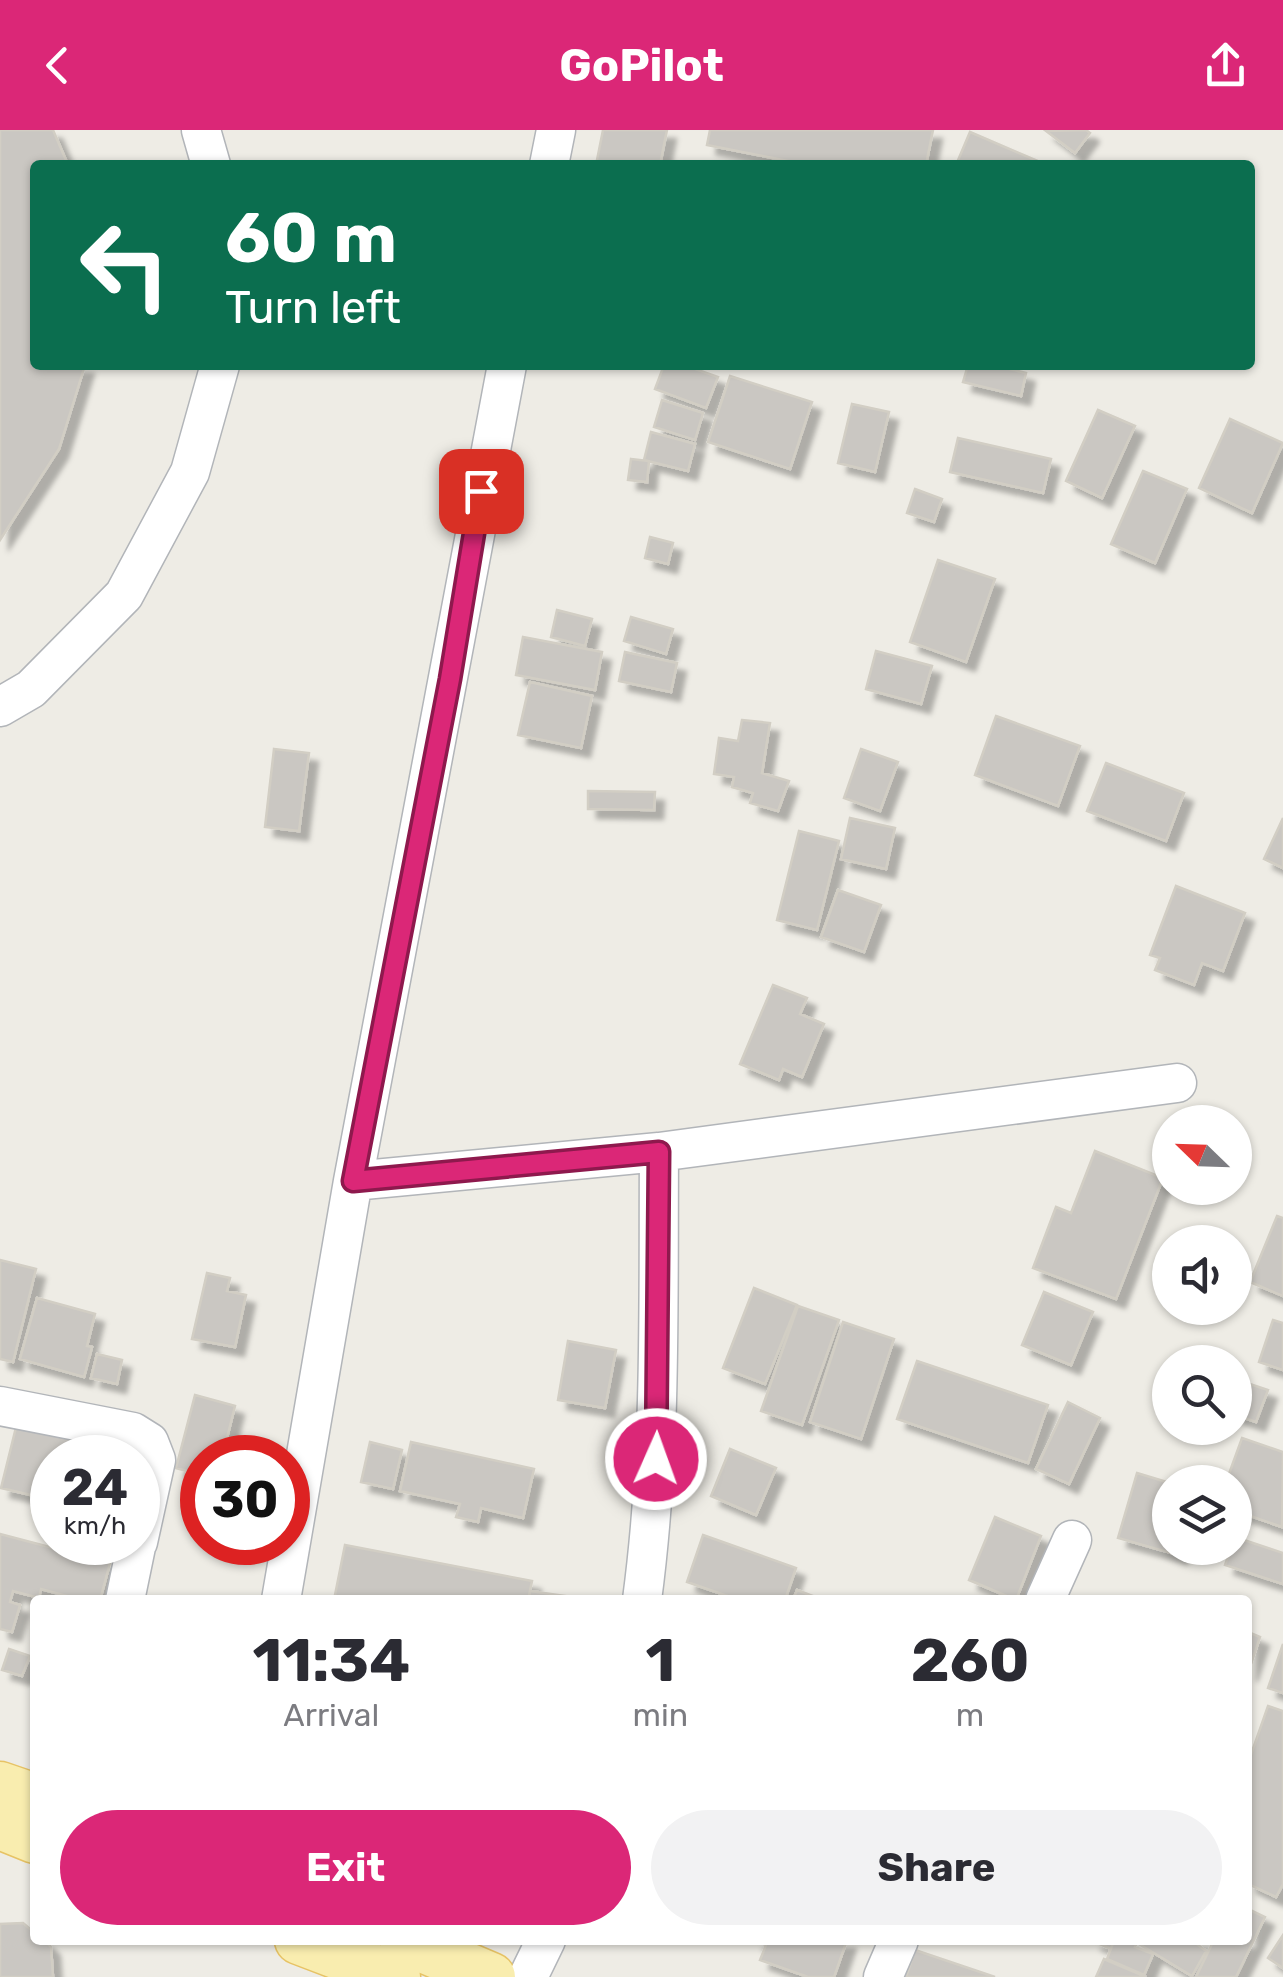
<!DOCTYPE html>
<style>
:root{--surface:#fff;--page:#f2f2f3;--text:#2b2b33;--muted:#7c7c81;--accent:#db2777}
body{margin:0;font-family:Rubik,sans-serif;background:var(--page);color:var(--text);height:100vh;display:flex;flex-direction:column;font-size:38px;white-space:nowrap}
*{box-sizing:border-box;margin:0}
p{font-size:32px;color:var(--muted)}
.icon{flex:none;width:55px;height:55px;fill:none;stroke:currentColor;stroke-width:2;stroke-linecap:round;stroke-linejoin:round}
.map{position:relative;flex:1;overflow:hidden}
.drawer{position:absolute;left:30px;top:1465px;width:1222px;height:350px;display:flex;flex-direction:column;background:var(--surface);border-radius:10px;box-shadow:0 2px 8px #0004}
.drawer>*{flex:none}
.hud{position:absolute;left:30px;top:30px;width:1225px;height:210px;border-radius:10px;box-shadow:0 2px 8px #0004;background:#0b6e4f;color:#fff;overflow:hidden}
.needle{width:65px;rotate:293deg}
.controls{position:absolute;left:1152px;top:975px;display:grid;gap:20px}
.controls a{display:grid;place-items:center;width:100px;height:100px;border-radius:50%;background:var(--surface);box-shadow:0 2px 8px #0004;font-size:50px}
.speed{position:absolute;left:30px;top:1305px;display:flex;gap:20px;font-size:50px;font-weight:700;text-align:center}
.speed>*{display:grid;place-content:center;width:130px;height:130px;border-radius:50%;background:var(--surface);box-shadow:0 2px 8px #0004;line-height:1}
.speed small{font-size:25px;font-weight:400}
.speed .limit{border:15px solid #d22;background:#fff;color:#111}
.pin{position:absolute;display:grid;place-items:center;width:85px;height:85px;color:#fff;margin:-42px;border-radius:20px;box-shadow:0 5px 15px #0006}
.me{position:absolute;width:110px;margin:-55px;rotate:2deg;stroke-linejoin:round;filter:drop-shadow(0 0 8px #0008)}
.turn{display:flex;align-items:center;gap:35px;height:210px;padding:0 30px;font-size:45px}
.turn .icon{width:130px;height:130px;stroke-width:2.5}
.turn b{display:block;font-size:70px;line-height:85px}
.eta{display:flex;justify-content:space-evenly;align-items:center;height:170px;text-align:center}
.eta b{font-size:60px;font-weight:700;line-height:70px}
.cta{display:flex;gap:20px;margin-top:auto;padding:20px 30px}
.cta a{flex:1;height:115px;border-radius:60px;background:var(--accent);color:#fff;font-size:40px;font-weight:700;line-height:115px;text-align:center}
.cta a+a{background:var(--page);color:var(--text)}
header{display:flex;justify-content:space-between;align-items:center;height:130px;padding:0 30px;background:var(--accent);color:#fff;font-size:45px;font-weight:700}
.map>svg:first-child{display:block}
</style>
<header><svg class="icon" aria-label="back" viewBox="0 0 24 24"><path d="M15 5l-7 7 7 7"/></svg>GoPilot<svg class="icon" aria-label="share" viewBox="0 0 24 24"><path d="M12 15V3M7 8l5-5 5 5M5 13v7h14v-7"/></svg></header>
<div class="map">
<svg width="1283" height="1847" viewBox="0 0 1283 1847">
<defs>
<filter id="shadow"><feDropShadow dx="9" dy="9" stdDeviation="2.5" flood-color="#0004"/></filter>
</defs>
<rect width="100%" height="100%" fill="#eeece5"/>
<path fill="#cac7c2" stroke="#d2cec4" stroke-width="2.5" filter="url(#shadow)" d="M 0,0 L 53,0 L 68,35 L 35,35 L 35,235 L 85,235 L 59,319 L 0,410 Z
M 603,0 L 667,0 L 660,35 L 596,35 Z
M 710,0 L 933,0 L 926,35 L 808,35 L 707,15 Z
M 1086,0 L 1090,3 L 1075,23 L 1046,1 Z
M 970,2 L 1040,32 L 1039,35 L 956,35 Z
M 664,235 L 684,235 L 718,247 L 706,278 L 655,259 Z
M 968,235 L 993,235 L 1026,243 L 1021,266 L 963,252 Z
M 730,246 L 812,272 L 790,339 L 708,312 Z
M 662,270 L 703,283 L 695,310 L 654,297 Z
M 852,274 L 889,282 L 875,342 L 838,333 Z
M 1098,280 L 1135,296 L 1102,368 L 1066,351 Z
M 1230,289 L 1283,313 L 1252,383 L 1199,358 Z
M 651,302 L 695,314 L 688,341 L 644,330 Z
M 958,308 L 1051,329 L 1043,363 L 950,342 Z
M 631,329 L 649,331 L 647,352 L 628,350 Z
M 1143,341 L 1187,359 L 1155,433 L 1111,414 Z
M 915,359 L 942,369 L 934,392 L 907,383 Z
M 650,407 L 673,413 L 668,434 L 645,428 Z
M 938,430 L 995,449 L 966,532 L 910,512 Z
M 557,480 L 592,489 L 585,516 L 551,507 Z
M 631,487 L 673,499 L 666,524 L 624,511 Z
M 523,507 L 602,522 L 595,560 L 516,545 Z
M 876,521 L 932,536 L 921,574 L 866,559 Z
M 625,522 L 677,533 L 671,562 L 619,551 Z
M 530,552 L 592,566 L 581,618 L 518,605 Z
M 996,586 L 1080,616 L 1058,676 L 975,645 Z
M 742,590 L 770,593 L 762,643 L 789,651 L 778,681 L 750,673 L 753,663 L 732,657 L 734,647 L 714,644 L 719,608 L 738,611 Z
M 274,619 L 309,623 L 299,701 L 265,697 Z
M 861,619 L 898,632 L 880,681 L 844,668 Z
M 1106,633 L 1184,663 L 1166,711 L 1087,681 Z
M 588,661 L 655,662 L 654,680 L 588,679 Z
M 850,688 L 895,698 L 886,739 L 841,729 Z
M 1283,688 L 1283,738 L 1264,729 Z
M 799,701 L 839,711 L 817,800 L 777,790 Z
M 1176,756 L 1245,783 L 1223,841 L 1202,833 L 1194,855 L 1155,840 L 1160,828 L 1150,825 Z
M 838,760 L 881,775 L 864,822 L 821,807 Z
M 773,855 L 807,868 L 800,884 L 824,894 L 802,947 L 783,939 L 779,950 L 740,934 Z
M 1095,1021 L 1163,1048 L 1116,1169 L 1033,1138 L 1056,1077 L 1071,1083 Z
M 1277,1086 L 1283,1088 L 1283,1166 L 1250,1152 Z
M 0,1130 L 36,1139 L 13,1232 L 0,1229 Z
M 207,1143 L 230,1148 L 227,1161 L 246,1165 L 235,1217 L 192,1209 Z
M 754,1158 L 797,1175 L 765,1254 L 723,1238 Z
M 1044,1162 L 1093,1182 L 1071,1235 L 1022,1215 Z
M 37,1168 L 95,1184 L 87,1216 L 92,1217 L 84,1247 L 20,1229 Z
M 798,1176 L 839,1190 L 802,1295 L 761,1281 Z
M 1273,1190 L 1283,1193 L 1283,1240 L 1259,1232 Z
M 843,1192 L 894,1209 L 861,1309 L 810,1292 Z
M 568,1211 L 616,1220 L 605,1278 L 558,1270 Z
M 97,1224 L 122,1230 L 117,1254 L 91,1248 Z
M 917,1231 L 1048,1275 L 1028,1333 L 897,1289 Z
M 1235,1249 L 1268,1260 L 1256,1292 L 1235,1285 Z
M 195,1265 L 235,1276 L 222,1328 L 202,1328 L 202,1345 L 176,1338 Z
M 1068,1272 L 1100,1288 L 1069,1354 L 1036,1339 Z
M 22,1273 L 86,1288 L 78,1321 L 108,1328 L 52,1328 L 52,1370 L 1,1358 Z
M 1242,1308 L 1283,1322 L 1282,1397 L 1236,1381 L 1244,1361 L 1235,1358 L 1235,1352 L 1226,1352 Z
M 370,1312 L 402,1320 L 393,1359 L 361,1352 Z
M 411,1312 L 534,1339 L 523,1388 L 481,1378 L 478,1392 L 456,1387 L 460,1374 L 400,1361 Z
M 730,1319 L 776,1338 L 756,1385 L 711,1366 Z
M 1137,1343 L 1170,1353 L 1170,1418 L 1180,1418 L 1178,1425 L 1118,1408 Z
M 995,1387 L 1041,1406 L 1016,1470 L 969,1450 Z
M 0,1404 L 110,1433 L 100,1470 L 82,1470 L 41,1459 L 39,1468 L 13,1461 L 10,1472 L 20,1475 L 12,1502 L 0,1499 Z
M 703,1405 L 796,1438 L 785,1470 L 739,1470 L 687,1452 Z
M 1235,1407 L 1283,1423 L 1283,1454 L 1225,1435 L 1231,1418 L 1235,1418 Z
M 345,1415 L 532,1451 L 528,1470 L 334,1470 Z
M 797,1460 L 823,1470 L 793,1470 Z
M 530,1461 L 593,1470 L 529,1470 Z
M 1248,1502 L 1260,1507 L 1248,1543 Z
M 1283,1514 L 1283,1563 L 1268,1558 Z
M 9,1519 L 30,1526 L 22,1546 L 2,1540 Z
M 1268,1576 L 1283,1581 L 1283,1754 L 1276,1767 L 1248,1754 L 1248,1633 Z
M 1248,1779 L 1265,1787 L 1236,1847 L 1196,1847 L 1214,1810 L 1248,1810 Z
M 23,1793 L 35,1803 L 35,1810 L 44,1810 L 51,1817 L 53,1847 L 0,1847 L 0,1794 Z
M 1283,1805 L 1283,1838 L 1268,1828 Z
M 753,1810 L 847,1810 L 834,1847 L 808,1847 L 760,1830 L 766,1815 Z
M 1091,1810 L 1114,1810 L 1111,1819 Z
M 1114,1810 L 1138,1810 L 1135,1817 L 1153,1824 L 1144,1845 L 1107,1829 Z
M 1141,1810 L 1201,1810 L 1198,1815 L 1206,1821 L 1192,1846 L 1139,1814 Z
M 915,1820 L 995,1847 L 906,1847 Z
M 1104,1829 L 1146,1847 L 1096,1847 Z"/>
<g fill="none" stroke-linecap="round" stroke-linejoin="round">
<g stroke="#b2b5b9" stroke-width="41">
<path id="minor" d="M 201,0 L 211,35
M 549,35 L 556,0
M 0,577 L 31,559 L 124,465 L 190,342 L 220,235
M 353,1051 L 659,1022 L 1177,953
M 0,1276 L 133,1302 L 149,1312 L 156,1330 L 138,1412
M 125,1470 L 137,1412
M 281,1470 L 353,1051 L 507,235
M 642,1470 C 662,1321 658,1172 659,1022
M 1045,1470 L 1072,1410
M 528,1847 L 546,1810
M 883,1847 L 899,1810"/>
</g>
<g stroke="#e7c365" stroke-width="51">
<path id="major" d="M 0,1656 L 35,1668
M 0,1695 L 35,1709
M 299,1810 L 396,1847
M 404,1810 L 491,1847"/>
</g>
<use href="#minor" stroke="#fff" stroke-width="38"/>
<use href="#major" stroke="#f9edaf" stroke-width="48"/>
</g>
<g fill="none" stroke-linecap="round" stroke-linejoin="round">
<g stroke="#8e194d" stroke-width="25">
<path id="route" d="M 481,361 L 450,549 L 353,1051 L 659,1022 L 656,1329"/>
</g>
<use href="#route" stroke="#db2777" stroke-width="18"/>
</g>
</svg>
<div class="controls">
<a><svg class="needle" viewBox="-14 -14 28 28"><path d="M0-13l5 13h-10z" fill="#e53935"/><path d="M0 13l5-13h-10z" fill="#7c7c81"/></svg></a>
<a><svg class="icon" aria-label="sound" viewBox="0 0 24 24"><path d="M4 9h4l5-4v14l-5-4H4zM17 9q2 3 0 6"/></svg></a>
<a><svg class="icon" aria-label="search" viewBox="0 0 24 24"><circle cx="10" cy="10" r="6"/><path d="M15 15l6 6"/></svg></a>
<a><svg class="icon" aria-label="layers" viewBox="0 0 24 24"><path d="M12 4l9 5-9 5-9-5zM3 14l9 5 9-5"/></svg></a>
</div>
<div class="speed"><div>24<small>km/h</small></div><div class="limit">30</div></div>
<div class="pin" style="left:481px;top:361px;background:#d93025"><svg class="icon" aria-label="arrive" viewBox="0 0 24 24"><path d="M6 21V4h12l-3 4 3 4H6"/></svg></div>
<svg class="me" style="left:656px;top:1329px" viewBox="-20 -20 40 40"><circle r="17" fill="#db2777" stroke="#fff" stroke-width="3"/><path d="M0-11L8 9 0 5-8 9z" fill="#fff"/></svg>
<div class="hud">
<div class="turn"><svg class="icon" aria-label="left" viewBox="0 0 24 24"><path d="M17 20v-9H6M10 6l-5 5 5 5"/></svg><div><b>60 m</b>Turn left</div></div>
</div>
<section class="drawer">
<div class="eta">
<div><b>11:34</b><p>Arrival</p></div>
<div><b>1</b><p>min</p></div>
<div><b>260</b><p>m</p></div>
</div>
<div class="cta"><a>Exit</a><a>Share</a></div>
</section>
</div>
